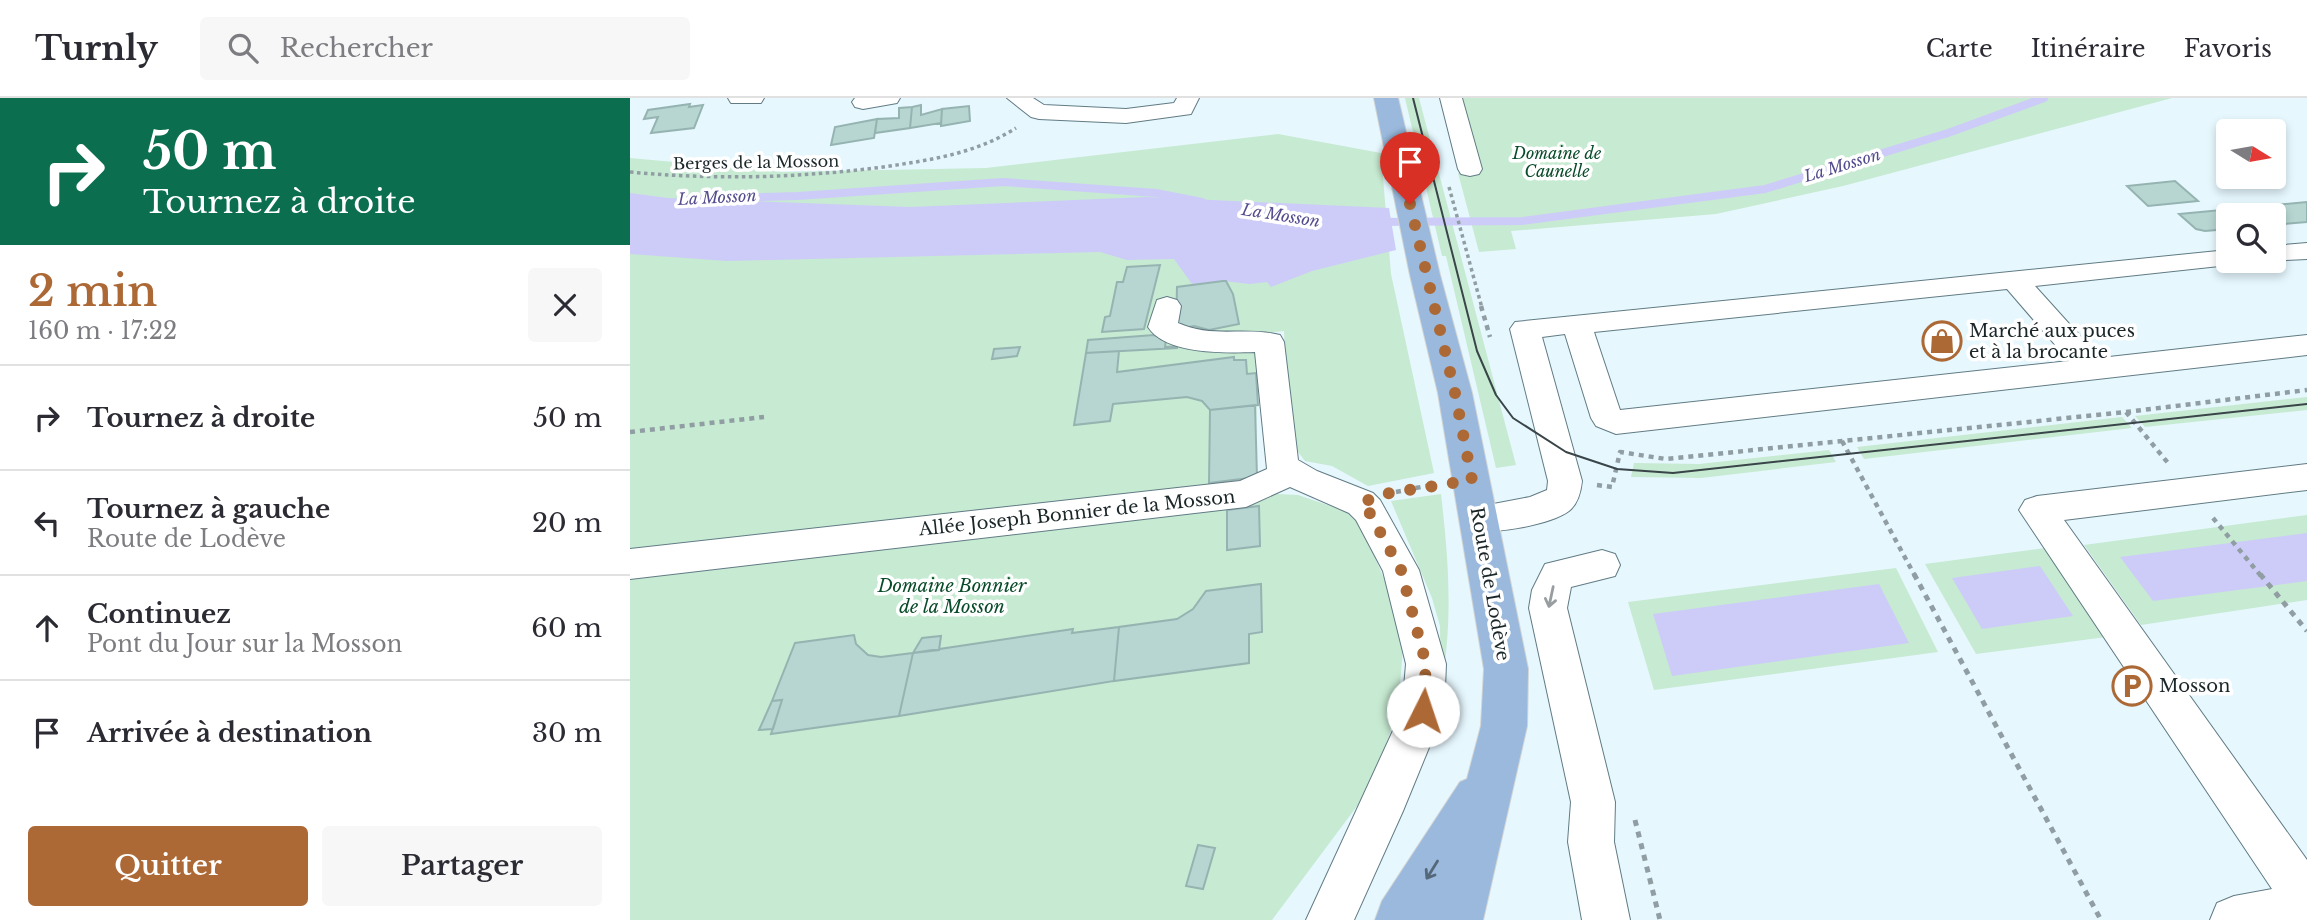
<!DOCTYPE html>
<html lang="fr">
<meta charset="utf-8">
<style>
:root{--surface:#fff;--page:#f7f7f7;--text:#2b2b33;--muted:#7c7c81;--line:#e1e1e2;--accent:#ac6936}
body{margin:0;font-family:"Libre Baskerville",serif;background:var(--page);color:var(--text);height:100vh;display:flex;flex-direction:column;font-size:26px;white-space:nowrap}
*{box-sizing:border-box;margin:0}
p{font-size:23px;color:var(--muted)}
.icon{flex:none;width:38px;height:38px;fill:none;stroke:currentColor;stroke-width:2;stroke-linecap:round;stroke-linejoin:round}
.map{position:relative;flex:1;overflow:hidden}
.side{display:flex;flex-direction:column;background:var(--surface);width:630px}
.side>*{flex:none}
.guide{background:#0b6e4f;color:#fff;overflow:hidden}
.needle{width:46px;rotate:101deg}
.tools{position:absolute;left:1586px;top:21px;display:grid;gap:14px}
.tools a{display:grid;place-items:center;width:70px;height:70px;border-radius:7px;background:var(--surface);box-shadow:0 4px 10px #0003;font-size:35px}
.pin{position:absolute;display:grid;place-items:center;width:60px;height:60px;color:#fff;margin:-72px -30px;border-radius:50% 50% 50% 0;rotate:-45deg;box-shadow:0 0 7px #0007}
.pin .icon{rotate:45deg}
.me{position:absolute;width:77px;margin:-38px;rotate:4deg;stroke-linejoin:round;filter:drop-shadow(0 0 5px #0008)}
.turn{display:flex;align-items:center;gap:24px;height:147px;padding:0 28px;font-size:32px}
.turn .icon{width:91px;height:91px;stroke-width:2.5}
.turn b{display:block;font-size:49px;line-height:60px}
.round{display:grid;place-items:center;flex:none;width:74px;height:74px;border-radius:7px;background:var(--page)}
.summary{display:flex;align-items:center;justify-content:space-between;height:119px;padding:0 28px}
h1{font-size:42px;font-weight:600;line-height:52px;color:var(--accent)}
.cta{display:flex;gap:14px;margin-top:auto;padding:14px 28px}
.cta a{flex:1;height:80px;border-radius:7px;background:var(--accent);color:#fff;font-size:28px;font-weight:600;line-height:80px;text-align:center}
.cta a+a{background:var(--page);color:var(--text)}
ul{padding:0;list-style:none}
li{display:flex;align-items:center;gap:21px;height:105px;padding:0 28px;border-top:2px solid var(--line)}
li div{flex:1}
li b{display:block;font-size:26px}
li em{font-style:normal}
header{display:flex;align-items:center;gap:42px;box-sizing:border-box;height:98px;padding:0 35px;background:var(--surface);border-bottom:2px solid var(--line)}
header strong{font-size:33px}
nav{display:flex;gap:38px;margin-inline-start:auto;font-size:24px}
.search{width:490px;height:63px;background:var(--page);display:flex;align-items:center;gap:18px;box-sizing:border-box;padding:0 24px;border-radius:7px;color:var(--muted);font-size:26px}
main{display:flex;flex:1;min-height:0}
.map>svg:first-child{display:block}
</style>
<header>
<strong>Turnly</strong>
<div class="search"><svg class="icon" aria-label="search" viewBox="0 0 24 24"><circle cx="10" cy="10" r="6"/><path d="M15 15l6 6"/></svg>Rechercher</div>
<nav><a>Carte</a><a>Itinéraire</a><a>Favoris</a></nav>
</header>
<main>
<section class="side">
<div class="guide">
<div class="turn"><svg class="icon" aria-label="right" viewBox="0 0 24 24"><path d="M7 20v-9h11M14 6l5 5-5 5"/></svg><div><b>50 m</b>Tournez à droite</div></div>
</div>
<div class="summary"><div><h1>2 min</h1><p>160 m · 17:22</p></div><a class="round"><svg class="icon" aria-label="close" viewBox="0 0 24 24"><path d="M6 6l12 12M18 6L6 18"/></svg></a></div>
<ul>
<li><svg class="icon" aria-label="right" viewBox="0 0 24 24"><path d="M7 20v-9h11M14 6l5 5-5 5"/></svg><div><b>Tournez à droite</b></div><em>50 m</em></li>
<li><svg class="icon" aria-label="left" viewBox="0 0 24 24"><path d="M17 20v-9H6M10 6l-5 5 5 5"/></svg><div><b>Tournez à gauche</b><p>Route de Lodève</p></div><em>20 m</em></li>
<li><svg class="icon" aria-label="ahead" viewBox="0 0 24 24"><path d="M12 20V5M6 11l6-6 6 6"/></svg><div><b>Continuez</b><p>Pont du Jour sur la Mosson</p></div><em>60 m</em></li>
<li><svg class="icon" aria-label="arrive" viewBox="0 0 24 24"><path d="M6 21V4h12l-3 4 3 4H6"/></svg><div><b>Arrivée à destination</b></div><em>30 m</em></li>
</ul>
<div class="cta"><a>Quitter</a><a>Partager</a></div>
</section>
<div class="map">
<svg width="1677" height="822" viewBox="0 0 1677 822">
<rect width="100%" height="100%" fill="#e6f7fe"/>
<path fill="#c7ead2" d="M 775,0 L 789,0 L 886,367 L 866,370 L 816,158 L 812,158 Z
M 826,0 L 1542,0 L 1213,88 L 1086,116 L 881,133 L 886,151 L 849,154 L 828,75 L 848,74 Z
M 648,36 L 751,55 L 761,176 L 804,375 L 738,388 L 702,368 L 675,363 L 658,341 L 654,233 L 628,236 L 625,395 L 668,397 L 727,417 L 760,495 L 773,550 L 768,611 L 742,688 L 642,822 L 0,822 L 0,60 L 152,74 L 356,70 Z
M 1677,299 L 1677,312 L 1515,329 L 1505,318 Z
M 1492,319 L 1502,330 L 1234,361 L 1227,349 Z
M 1199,352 L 1206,364 L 1071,380 L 1001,379 L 1004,365 L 1069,366 Z
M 811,396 C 819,466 823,521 811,592 L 810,528 L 802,500 L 761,403 Z
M 1677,417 L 1677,502 L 1511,527 L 1454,447 Z
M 1415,450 L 1476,539 L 1346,556 L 1295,466 Z
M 1266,470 L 1308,554 L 1024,592 L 998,504 Z"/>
<path fill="#cdccf8" d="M 0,95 L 38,100 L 280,109 L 516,99 L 759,110 L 766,152 L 682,173 L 641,189 L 637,184 L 620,186 L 593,183 L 562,186 L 544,161 L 497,162 L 470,154 L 97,163 L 0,156 Z
M 1677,435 L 1677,483 L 1523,503 L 1490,459 Z
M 1410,468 L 1443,518 L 1352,531 L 1322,480 Z
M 1249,486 L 1279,545 L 1042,578 L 1023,516 Z"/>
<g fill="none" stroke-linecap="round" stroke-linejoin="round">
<path stroke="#cdccf8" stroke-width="8" d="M 55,101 L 168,98 L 373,84 L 526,95 L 572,104
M 747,124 L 892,123 L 1135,91 L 1318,35 L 1414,0"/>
</g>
<path fill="#b7d6d2" stroke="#95b4b1" stroke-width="2" d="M 60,6 L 59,9 L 73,7 L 64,30 L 21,35 L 28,19 L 14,21 L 18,12 Z
M 291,7 L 291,17 L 312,11 L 311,25 L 280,30 L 282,9 Z
M 339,8 L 340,23 L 311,28 L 312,11 Z
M 282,9 L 280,30 L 245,35 L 247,21 L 269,20 L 269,10 Z
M 247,21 L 244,40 L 201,47 L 205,29 Z
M 1545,83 L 1568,103 L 1518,108 L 1497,88 Z
M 1677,104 L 1677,124 L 1643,127 L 1643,117 L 1598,117 L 1598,131 L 1575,133 L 1566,131 L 1549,116 Z
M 530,167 L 514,231 L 472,234 L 475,219 L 480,218 L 487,184 L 493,184 L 497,169 Z
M 593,183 L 596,183 L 603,196 L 609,226 L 579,232 L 564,228 L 546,232 L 547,189 Z
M 524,237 L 536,242 L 535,249 L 547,248 L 547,250 L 456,255 L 458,242 Z
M 390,249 L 387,258 L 362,261 L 364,251 Z
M 489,253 L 487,274 L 604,259 L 604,262 L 616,262 L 617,276 L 626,275 L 628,307 L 580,312 L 572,303 L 557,299 L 483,306 L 480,323 L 444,327 L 456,255 Z
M 625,307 L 627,379 L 579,385 L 580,312 Z
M 629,408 L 630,448 L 597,452 L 597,412 Z
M 631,486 L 632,534 L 619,536 L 619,565 L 484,583 L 489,529 L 547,521 L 563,511 L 576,493 Z
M 489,529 L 484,583 L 269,618 L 283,555 L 443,531 L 442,535 Z
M 224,537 L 226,546 L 238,557 L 251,559 L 283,555 L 269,618 L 141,636 L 152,602 L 142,603 L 165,545 Z
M 311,538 L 309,552 L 283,555 L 292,540 Z
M 152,602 L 143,631 L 129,632 L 142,603 Z
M 568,747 L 585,750 L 573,791 L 556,788 Z"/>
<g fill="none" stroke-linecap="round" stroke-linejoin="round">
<g stroke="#617b84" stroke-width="2">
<path id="minor" d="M 98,0 L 134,0 L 131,5 L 101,5 Z
M 225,0 L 270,0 L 267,5 L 233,11 L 225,9 L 222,4 Z
M 377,0 L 403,0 L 414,7 L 496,11 L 544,5 L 547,0 L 569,0 L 561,16 L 496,25 L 409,21 L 401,19 Z
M 810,0 L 832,0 L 852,71 L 849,76 L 840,78 L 831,76 L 828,71 Z
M 1677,145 L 1677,161 L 1637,163 L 1643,163 L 1643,148 Z
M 1598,152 L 1598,163 L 1610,163 L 1608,166 L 1405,188 L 1470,260 L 1677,237 L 1677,257 L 986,336 L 966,328 L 961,320 L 935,236 L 912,239 L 952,383 C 951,393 948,406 939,413 C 920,427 859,438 837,431 L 831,421 L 837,411 L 900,399 L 917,392 L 918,383 L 880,231 L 885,224 ZM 1377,191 L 1439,263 L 990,312 L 964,234 Z
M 537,199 L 547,202 L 551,208 L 548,225 C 584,241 615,228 650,237 L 654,244 L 668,362 L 687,373 L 743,395 L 750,402 L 789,472 L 816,566 L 814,613 L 773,713 L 724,822 L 676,822 L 772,613 L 776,566 L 753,473 L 726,422 L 719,415 L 660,389 L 616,409 L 0,481 L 0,451 L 610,383 L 637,371 L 625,254 C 596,255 536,257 518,229 L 527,202 Z
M 1677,366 L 1677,392 L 1434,422 L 1677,762 L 1677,822 L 1580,822 L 1587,805 L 1604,798 L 1642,791 L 1389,412 L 1395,402 L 1407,398 Z
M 972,452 L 985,456 L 990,467 L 985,478 L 941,489 L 937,510 L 985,704 L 984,744 L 1000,822 L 952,822 L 938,744 L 941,704 L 899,510 L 902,492 L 915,466 Z"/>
</g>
<g stroke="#d1d4d4" stroke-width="2">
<path id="major" d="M 744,0 L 768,0 L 810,177 L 842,295 L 898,571 L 897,628 L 853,822 L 745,822 L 752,803 L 830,684 L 837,681 L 851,628 L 854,571 L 808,295 L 780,177 Z"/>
</g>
<path stroke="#909ea3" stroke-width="3.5" stroke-dasharray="3.5 3.5" stroke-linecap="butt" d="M 0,74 C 85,82 168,80 253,69 C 300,62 345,56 386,30
M 819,89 L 852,210"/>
<path stroke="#909ea3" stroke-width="4.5" stroke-dasharray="5 5" stroke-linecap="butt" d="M 851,208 L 860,239
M 1496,314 L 1538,365
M 0,334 L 134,319
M 1212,343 L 1285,478
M 967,387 L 982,389 L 990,354 L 1036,361 L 1496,314 L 1677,292
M 766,394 L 806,386
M 1583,420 L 1631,478"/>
<path stroke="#909ea3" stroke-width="5" stroke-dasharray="6 6" stroke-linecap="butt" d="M 1284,476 L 1471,822
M 1630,476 L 1677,533
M 1005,722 L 1030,822"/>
<use href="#minor" fill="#fff" fill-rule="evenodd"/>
<use href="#major" fill="#9ab9dd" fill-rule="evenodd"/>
<path stroke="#394548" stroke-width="2" d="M 783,0 L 847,253 L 866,297 L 883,320 L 936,354 L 987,371 L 1043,375 L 1677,306"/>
</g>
<defs><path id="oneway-shaft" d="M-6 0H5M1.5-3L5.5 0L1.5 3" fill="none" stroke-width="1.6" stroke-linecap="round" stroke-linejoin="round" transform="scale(1.75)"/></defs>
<use stroke="#989d9f" href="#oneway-shaft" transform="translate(921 499) rotate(102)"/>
<use stroke="#54687a" href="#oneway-shaft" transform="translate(802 772) rotate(122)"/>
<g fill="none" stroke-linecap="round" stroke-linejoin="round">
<path stroke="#ac6936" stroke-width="12" stroke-dasharray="0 21.6" d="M 780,106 L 825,295 L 842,382 L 754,396 L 731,405 L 738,412 L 771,472 L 796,566 L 793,613"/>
</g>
<defs>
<g id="shop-ring" transform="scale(2.0125)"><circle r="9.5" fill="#fff" stroke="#ac6936" stroke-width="1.5"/><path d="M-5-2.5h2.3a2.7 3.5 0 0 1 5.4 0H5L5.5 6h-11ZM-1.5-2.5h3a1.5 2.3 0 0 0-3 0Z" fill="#ac6936"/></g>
<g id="parking-ring" transform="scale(2.0125)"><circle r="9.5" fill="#fff" stroke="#ac6936" stroke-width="1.5"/><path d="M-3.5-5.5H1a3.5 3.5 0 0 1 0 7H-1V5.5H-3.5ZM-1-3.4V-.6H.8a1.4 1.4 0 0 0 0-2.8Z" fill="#ac6936"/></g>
</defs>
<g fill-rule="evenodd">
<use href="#shop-ring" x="1312" y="243"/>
<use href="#parking-ring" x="1502" y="588"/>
</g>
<g text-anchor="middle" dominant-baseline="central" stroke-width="7" stroke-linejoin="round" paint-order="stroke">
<g font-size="16" font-style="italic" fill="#084b29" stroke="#fff">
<text x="927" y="55">Domaine de<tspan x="927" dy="18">Caunelle</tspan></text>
</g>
<g font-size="16" fill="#1b2629" stroke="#fff">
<text transform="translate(126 64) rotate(-1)">Berges de la Mosson</text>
</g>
<g font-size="16" font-style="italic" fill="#534c8e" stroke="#fff">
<text transform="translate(1212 67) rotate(-17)">La Mosson</text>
<text transform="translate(87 99) rotate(-3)">La Mosson</text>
<text transform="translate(651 117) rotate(9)">La Mosson</text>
</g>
<g font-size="18" fill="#1b2629" stroke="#fff" text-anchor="start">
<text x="1339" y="233">Marché aux puces<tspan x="1339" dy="21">et à la brocante</tspan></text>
<text x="1529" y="588">Mosson</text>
</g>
<g font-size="18" fill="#1b2629" stroke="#fff">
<text transform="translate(447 415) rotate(-6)">Allée Joseph Bonnier de la Mosson</text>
<text transform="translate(860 486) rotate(80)">Route de Lodève</text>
</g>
<g font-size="18" font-style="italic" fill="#084b29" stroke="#fff">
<text x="322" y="488">Domaine Bonnier<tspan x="322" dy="21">de la Mosson</tspan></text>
</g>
</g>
</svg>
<div class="tools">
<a><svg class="needle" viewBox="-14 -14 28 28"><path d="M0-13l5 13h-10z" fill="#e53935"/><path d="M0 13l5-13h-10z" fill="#7c7c81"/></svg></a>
<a><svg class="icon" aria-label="search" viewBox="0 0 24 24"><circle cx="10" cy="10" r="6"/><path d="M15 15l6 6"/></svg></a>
</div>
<div class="pin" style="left:780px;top:106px;background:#d93025"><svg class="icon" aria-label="arrive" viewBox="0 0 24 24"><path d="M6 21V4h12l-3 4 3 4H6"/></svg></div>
<svg class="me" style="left:793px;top:613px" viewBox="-20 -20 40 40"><circle r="19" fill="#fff"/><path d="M0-13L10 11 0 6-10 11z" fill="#ac6936"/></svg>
</div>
</main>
